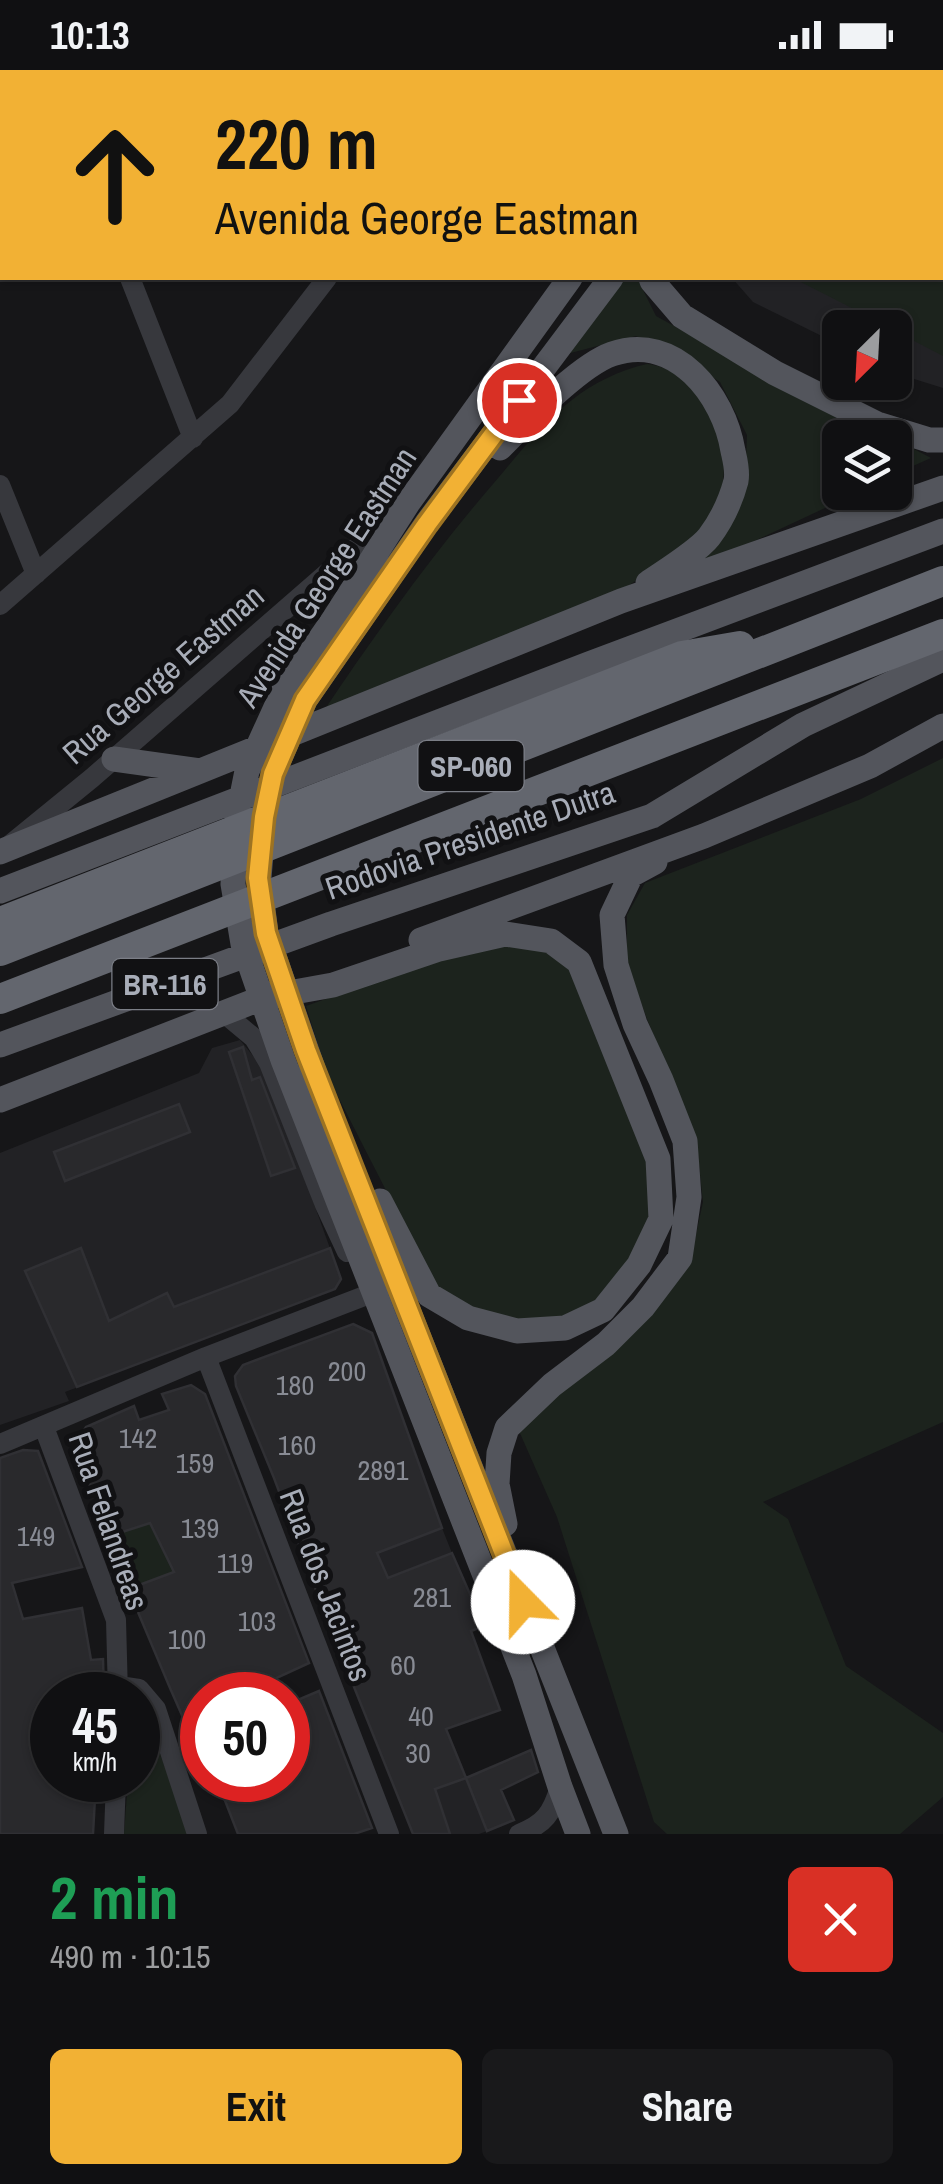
<!DOCTYPE html>
<meta charset="utf-8">
<style>
:root{--surface:#101012;--page:#19191b;--text:#f1f3f6;--muted:#9c9d9f;--line:#303032;--accent:#f2b134}
body{margin:0;font-family:"Archivo Narrow",sans-serif;background:var(--page);color:var(--text);height:100vh;display:flex;flex-direction:column;font-size:38px;white-space:nowrap}
*{box-sizing:border-box;margin:0}
p{font-size:32px;color:var(--muted)}
.icon{flex:none;width:55px;height:55px;fill:none;stroke:currentColor;stroke-width:2;stroke-linecap:round;stroke-linejoin:round}
.map{position:relative;height:1764px;overflow:hidden}
.sheet{display:flex;flex-direction:column;background:var(--surface);flex:1}
.sheet>*{flex:none}
.hud{position:absolute;left:0px;top:0px;width:945px;height:210px;box-shadow:0 2px 8px #0004,0 0 0 2px var(--line);background:#f2b134;color:#111;overflow:hidden}
.needle{width:65px;rotate:204deg}
.fabs{position:absolute;left:822px;top:240px;display:grid;gap:20px}
.fabs a{display:grid;place-items:center;width:90px;height:90px;border-radius:15px;background:var(--surface);box-shadow:0 2px 8px #0004,0 0 0 2px var(--line);font-size:50px}
.speed{position:absolute;left:30px;top:1602px;display:flex;gap:20px;font-size:50px;font-weight:700;text-align:center}
.speed>*{display:grid;place-content:center;width:130px;height:130px;border-radius:50%;background:var(--surface);box-shadow:0 2px 8px #0004,0 0 0 2px var(--line);line-height:1}
.speed small{font-size:25px;font-weight:400}
.speed .limit{border:15px solid #d22;background:#fff;color:#111}
.pin{position:absolute;display:grid;place-items:center;width:85px;height:85px;color:#fff;margin:-42px;border:5px solid #fff;border-radius:50%;box-shadow:0 2px 10px #0007}
.me{position:absolute;width:110px;margin:-55px;rotate:338deg;stroke-linejoin:round;filter:drop-shadow(0 0 8px #0008)}
.turn{display:flex;align-items:center;gap:35px;height:210px;padding:0 50px;font-size:45px}
.turn .icon{width:130px;height:130px;stroke-width:2.5}
.turn b{display:block;font-size:70px;line-height:85px}
.round{display:grid;place-items:center;flex:none;width:105px;height:105px;border-radius:15px;background:var(--page)}
.summary{display:flex;align-items:center;justify-content:space-between;height:170px;padding:0 50px}
h1{font-size:60px;font-weight:800;line-height:75px;color:#1e9e55}
.button{display:flex;gap:20px;margin-top:auto;padding:20px 50px}
.button a{flex:1;height:115px;border-radius:15px;background:var(--accent);color:#111;font-size:40px;font-weight:800;line-height:115px;text-align:center}
.button a+a{background:var(--page);color:var(--text)}
.status{display:flex;justify-content:space-between;align-items:center;height:70px;padding:0 50px;background:var(--surface);direction:ltr}
.status svg{height:28px;fill:currentColor}
.map>svg:first-child{display:block}
</style>
<div class="status"><b>10:13</b><svg viewBox="0 0 49 12"><path d="M0 12V9h3v3zM5 12V6h3v6zM10 12V3h3v9zM15 12V0h3v12zM26 1h20v11H26zM47 4h2v5h-2z"/></svg></div>
<div class="map">
<svg width="943" height="1764" viewBox="0 0 943 1764">
<rect width="100%" height="100%" fill="#161618"/>
<path fill="#222225" d="M 843,0 L 943,0 L 943,318 L 895,303 L 895,258 L 840,258 L 840,275 L 753,232 L 732,208 L 942,208 L 942,2 L 842,2 Z
M 240,970 L 267,1003 L 341,1209 L 335,1219 L 65,1322 L 69,1331 L 0,1355 L 0,1083 L 199,1003 L 212,978 Z
M 442,1458 L 452,1483 L 387,1508 L 377,1483 Z
M 466,1708 L 487,1761 L 479,1764 L 450,1764 L 435,1719 Z"/>
<path fill="#1c231d" d="M 866,0 L 943,0 L 943,286 L 895,261 L 895,258 L 889,257 L 793,208 L 942,208 L 942,2 L 865,2 Z
M 619,208 L 637,208 L 656,246 L 714,278 L 891,367 L 840,368 L 840,422 L 857,423 L 697,498 L 745,419 L 747,365 L 720,312 L 681,287 L 636,266 L 559,286 Z
M 647,294 C 706,300 739,382 717,433 C 700,472 661,494 628,516 L 321,645 C 376,563 433,483 499,407 C 521,381 544,351 572,330 C 593,313 620,300 647,294 Z
M 895,369 L 931,388 L 895,404 Z
M 943,688 L 943,1352 L 763,1432 L 788,1449 L 846,1596 L 943,1663 L 943,1727 L 900,1764 L 667,1764 L 654,1752 L 557,1447 L 519,1361 L 690,1192 L 703,1132 L 696,1067 L 647,949 L 627,894 L 627,845 L 645,813 L 861,729 Z
M 505,873 L 547,880 L 571,899 L 649,1091 L 651,1147 L 631,1191 L 596,1232 L 563,1248 L 518,1252 L 472,1240 L 436,1218 L 328,1007 L 306,936 L 441,888 Z
M 150,1453 L 174,1502 L 131,1518 L 124,1490 L 113,1465 Z
M 138,1642 L 145,1642 L 189,1764 L 124,1764 L 128,1710 L 138,1710 Z"/>
<path fill="#29292c" stroke="#303034" stroke-width="2.5" d="M 243,977 L 252,1010 L 260,1007 L 295,1098 L 271,1106 L 229,982 Z
M 179,1034 L 190,1062 L 65,1111 L 54,1082 Z
M 81,1178 L 109,1251 L 167,1223 L 174,1237 L 330,1178 L 341,1209 L 335,1219 L 77,1317 L 25,1201 Z
M 353,1254 L 372,1263 L 442,1458 L 377,1483 L 388,1508 L 452,1483 L 484,1556 L 471,1561 L 500,1640 L 446,1659 L 466,1708 L 531,1680 L 538,1702 L 501,1720 L 514,1750 L 487,1761 L 466,1708 L 435,1719 L 450,1764 L 413,1764 L 330,1557 L 274,1408 L 236,1316 L 235,1306 L 243,1295 Z
M 191,1315 L 205,1324 L 309,1593 L 246,1622 L 247,1625 L 202,1625 L 202,1687 L 198,1688 L 190,1658 L 188,1659 L 170,1618 L 138,1542 L 131,1518 L 174,1502 L 150,1453 L 113,1465 L 89,1414 L 77,1379 L 77,1371 L 86,1357 L 134,1336 L 139,1350 L 169,1340 L 162,1324 Z
M 23,1380 L 38,1381 L 82,1497 L 12,1513 L 23,1549 L 82,1538 L 91,1590 L 103,1589 L 104,1625 L 52,1625 L 52,1710 L 96,1710 L 93,1764 L 0,1764 L 0,1388 Z
M 319,1621 L 372,1758 L 354,1764 L 238,1764 L 217,1710 L 288,1710 L 288,1634 Z"/>
<g fill="none" stroke-linecap="round" stroke-linejoin="round">
<path stroke="#37383d" stroke-width="20" d="M 49,0 L 50,2
M 269,0 L 270,2
M 477,2 L 479,0
M 130,208 L 193,368
M 0,415 L 36,504
M 0,535 L 230,334 L 327,208
M 11,774 L 92,708 L 395,444
M 224,943 L 254,968 L 269,993 L 325,1135 L 347,1182
M 206,1287 L 389,1764
M 44,1357 L 116,1550 L 118,1625
M 0,1374 L 206,1287 L 367,1225
M 119,1616 L 139,1619 L 156,1639 L 197,1764
M 114,1764 L 116,1710
M 519,1764 C 545,1754 552,1743 560,1717"/>
<path stroke="#53555c" stroke-width="25" d="M 718,2 L 720,0
M 756,2 L 758,0
M 570,208 L 408,433 L 332,552 L 283,622 L 247,701 L 237,751 L 233,814 L 243,874 L 283,990 L 524,1605 L 560,1717 L 578,1764
M 611,208 L 427,453 L 305,630 L 273,704 L 264,747 L 259,808 L 266,863 L 319,1016 L 616,1764
M 651,208 L 652,211 L 682,246 L 775,303 L 877,354 L 929,370 L 943,370
M 500,378 C 526,352 578,296 612,284 C 675,262 724,325 733,381 C 735,390 738,401 736,411 C 731,430 721,451 709,467 C 698,481 664,502 648,513
M 114,689 L 200,701
M 0,782 L 621,531 L 943,418
M 0,821 L 589,594 L 943,461
M 421,870 L 704,766 L 870,696 L 943,656
M 272,926 L 333,915 L 439,879 L 505,864 L 551,871 L 579,892 L 658,1089 L 661,1149 L 639,1195 L 603,1240 L 565,1258 L 517,1261 L 468,1248 L 429,1225 L 380,1131
M 0,975 L 331,854 L 652,746 L 803,655 L 943,589
M 0,1030 L 275,923
M 505,1454 L 497,1414 L 499,1383 L 507,1358 L 552,1315 L 606,1274 L 643,1237 L 680,1188 L 689,1127 L 685,1071 L 661,1010 L 635,954 L 616,895 L 612,845 L 631,805 L 655,792"/>
<path stroke="#63666e" stroke-width="30" d="M 0,852 L 682,586 L 740,576
M 0,881 L 943,511
M 0,929 L 943,564"/>
</g>
<g fill="none" stroke-linecap="round" stroke-linejoin="round">
<g stroke="#9d7322" stroke-width="25">
<path id="route" d="M 519,330 L 427,454 L 305,630 L 273,704 L 264,747 L 258,808 L 266,863 L 306,980 L 523,1532"/>
</g>
<use href="#route" stroke="#f2b134" stroke-width="18"/>
</g>
<g text-anchor="middle" dominant-baseline="central" stroke-width="10" stroke-linejoin="round" paint-order="stroke">
<g font-size="28" fill="#888b94">
<text x="347" y="1301">200</text>
<text x="295" y="1315">180</text>
<text x="138" y="1368">142</text>
<text x="297" y="1375">160</text>
<text x="195" y="1393">159</text>
<text x="383" y="1400">2891</text>
<text x="200" y="1458">139</text>
<text x="36" y="1466">149</text>
<text x="235" y="1493">119</text>
<text x="432" y="1527">281</text>
<text x="257" y="1551">103</text>
<text x="187" y="1569">100</text>
<text x="403" y="1595">60</text>
<text x="421" y="1646">40</text>
<text x="418" y="1683">30</text>
</g>
<g fill="#111113" stroke="#7b7e86" stroke-width="2.5">
<rect x="418.5" y="671" width="105" height="50" rx="8"/>
<rect x="112.5" y="889" width="105" height="50" rx="8"/>
</g>
<g font-size="30" font-weight="bold" fill="#a8adb8">
<text x="471" y="696">SP-060</text>
<text x="165" y="914">BR-116</text>
</g>
<g font-size="32" fill="#a8adb8" stroke="#111113">
<text transform="translate(326 507) rotate(-57)">Avenida George Eastman</text>
<text transform="translate(163 604) rotate(-41)">Rua George Eastman</text>
<text transform="translate(470 770) rotate(-19)">Rodovia Presidente Dutra</text>
<text transform="translate(109 1451) rotate(71)">Rua Felandreas</text>
<text transform="translate(326 1515) rotate(69)">Rua dos Jacintos</text>
</g>
</g>
</svg>
<div class="fabs">
<a><svg class="needle" viewBox="-14 -14 28 28"><path d="M0-13l5 13h-10z" fill="#e53935"/><path d="M0 13l5-13h-10z" fill="#9c9d9f"/></svg></a>
<a><svg class="icon" aria-label="layers" viewBox="0 0 24 24"><path d="M12 4l9 5-9 5-9-5zM3 14l9 5 9-5"/></svg></a>
</div>
<div class="speed"><div>45<small>km/h</small></div><div class="limit">50</div></div>
<div class="pin" style="left:519px;top:330px;background:#d93025"><svg class="icon" aria-label="arrive" viewBox="0 0 24 24"><path d="M6 21V4h12l-3 4 3 4H6"/></svg></div>
<svg class="me" style="left:523px;top:1532px" viewBox="-20 -20 40 40"><circle r="19" fill="#fff"/><path d="M0-13L10 11 0 6-10 11z" fill="#f2b134"/></svg>
<div class="hud">
<div class="turn"><svg class="icon" aria-label="ahead" viewBox="0 0 24 24"><path d="M12 20V5M6 11l6-6 6 6"/></svg><div><b>220 m</b>Avenida George Eastman</div></div>
</div>
</div>
<section class="sheet">
<div class="summary"><div><h1>2 min</h1><p>490 m · 10:15</p></div><a class="round" style="background:#d93025;color:#fff"><svg class="icon" aria-label="close" viewBox="0 0 24 24"><path d="M6 6l12 12M18 6L6 18"/></svg></a></div>
<div class="button"><a>Exit</a><a>Share</a></div>
</section>
